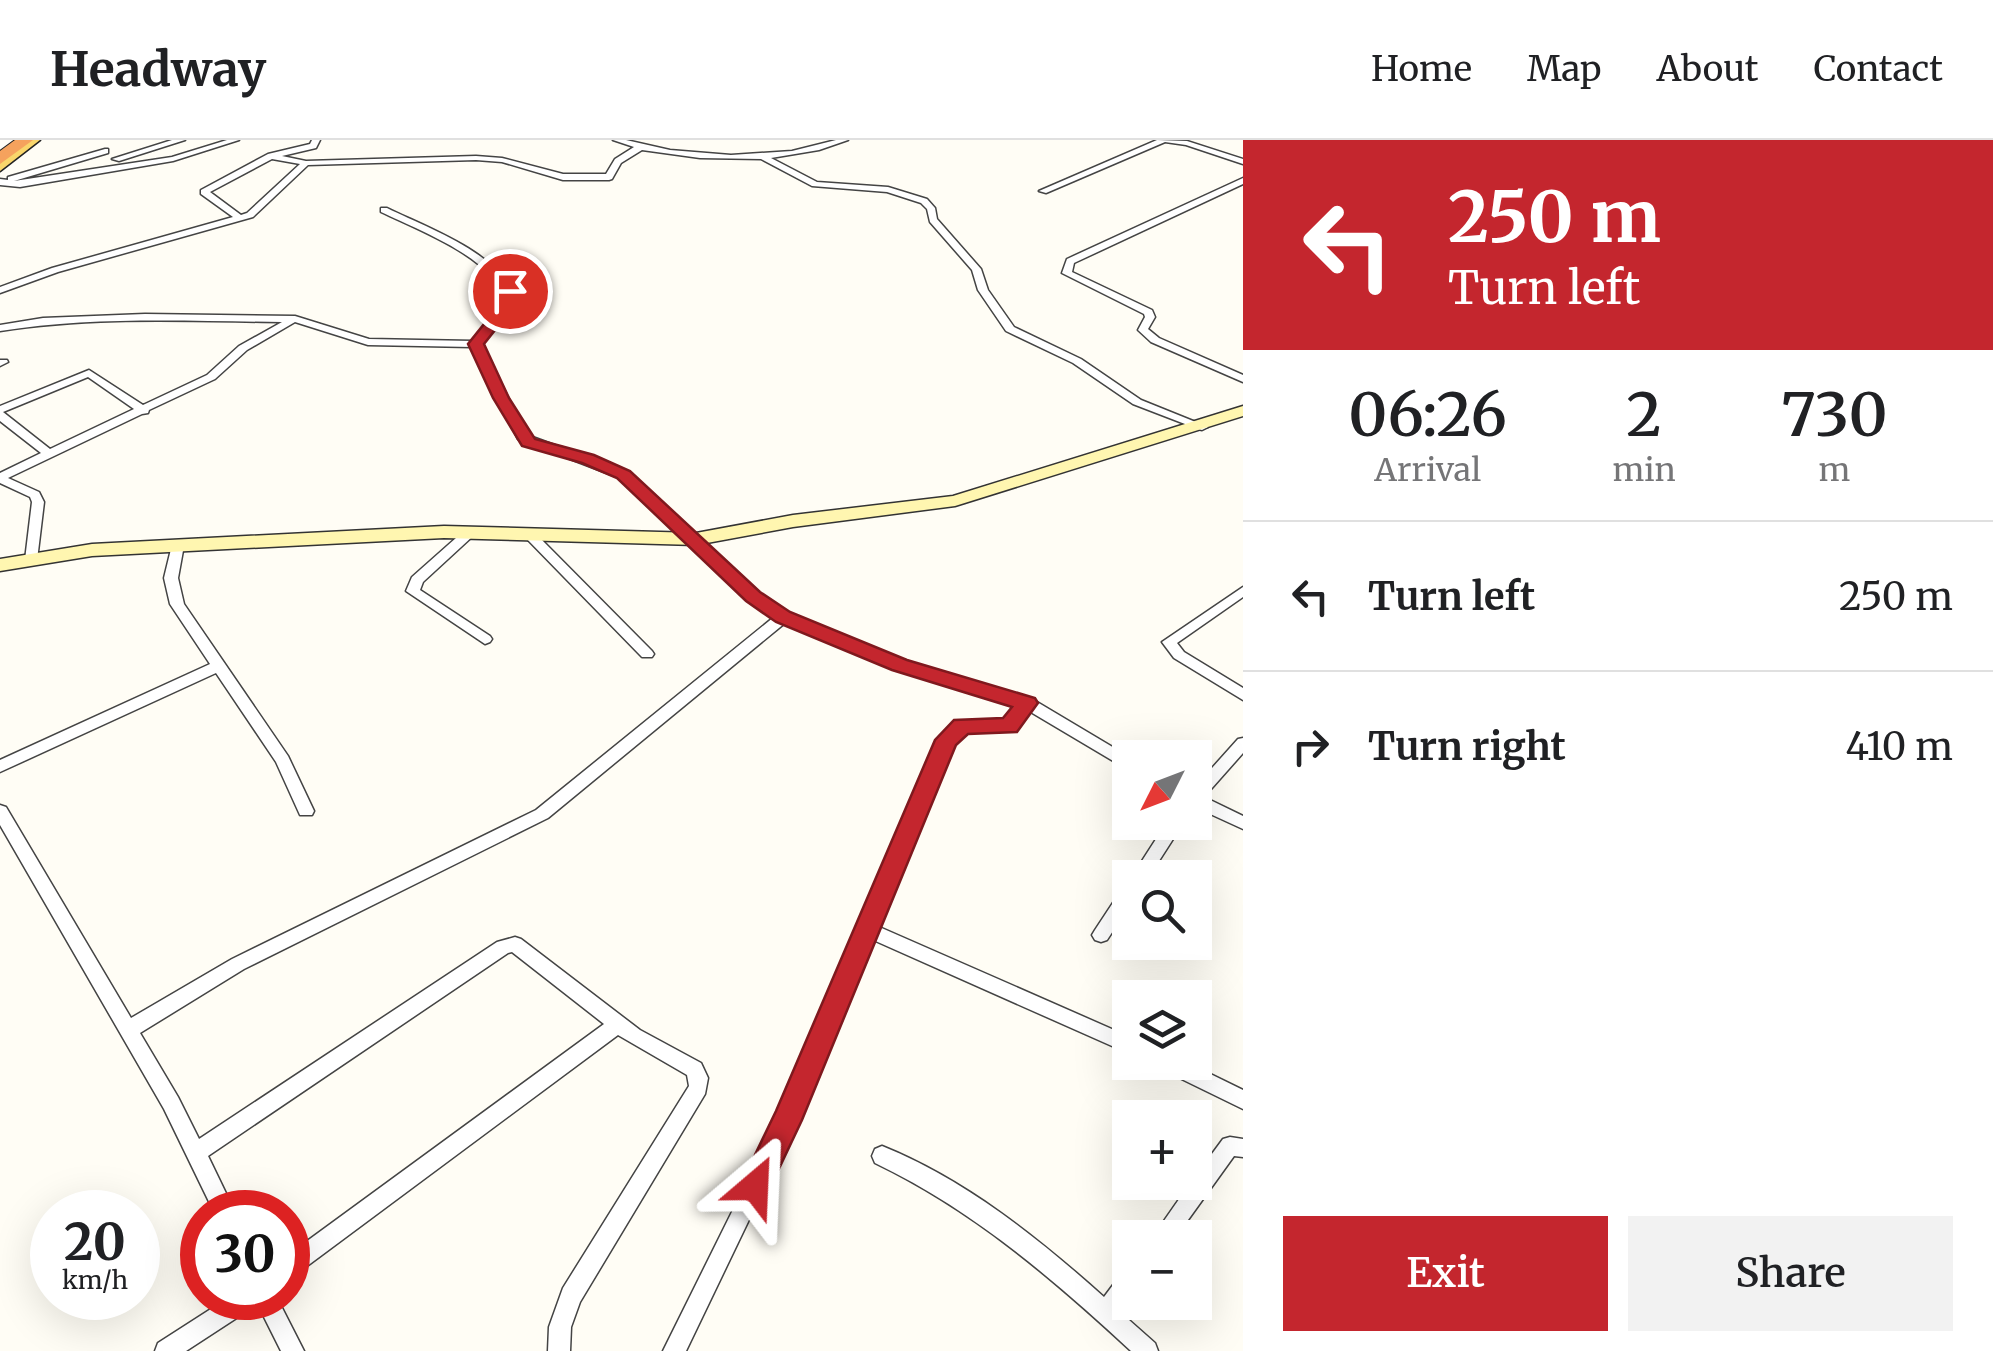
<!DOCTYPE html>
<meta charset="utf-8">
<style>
:root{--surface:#fff;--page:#f2f2f2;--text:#202124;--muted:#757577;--line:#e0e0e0;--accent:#c4262e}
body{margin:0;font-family:Merriweather,serif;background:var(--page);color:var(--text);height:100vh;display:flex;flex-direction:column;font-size:38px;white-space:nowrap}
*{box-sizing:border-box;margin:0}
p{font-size:32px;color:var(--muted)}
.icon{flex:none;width:55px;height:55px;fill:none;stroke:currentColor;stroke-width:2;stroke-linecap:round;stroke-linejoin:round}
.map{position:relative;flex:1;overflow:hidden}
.sheet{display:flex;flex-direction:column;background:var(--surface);width:750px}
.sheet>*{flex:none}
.banner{background:#c4262e;color:#fff;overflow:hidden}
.needle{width:65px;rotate:228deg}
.controls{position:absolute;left:1112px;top:600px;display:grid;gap:20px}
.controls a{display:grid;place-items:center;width:100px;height:100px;border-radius:0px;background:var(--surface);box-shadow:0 10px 40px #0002;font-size:50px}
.speed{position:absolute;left:30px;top:1050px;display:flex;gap:20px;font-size:50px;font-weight:700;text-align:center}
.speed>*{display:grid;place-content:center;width:130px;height:130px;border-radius:50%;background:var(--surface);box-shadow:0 10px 40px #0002;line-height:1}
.speed small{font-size:25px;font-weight:400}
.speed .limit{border:15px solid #d22;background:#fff;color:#111}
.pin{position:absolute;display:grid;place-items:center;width:85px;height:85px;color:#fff;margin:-42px;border:5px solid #fff;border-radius:50%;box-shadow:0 2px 10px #0007}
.me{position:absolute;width:110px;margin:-55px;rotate:26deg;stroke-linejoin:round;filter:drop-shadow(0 0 8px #0008)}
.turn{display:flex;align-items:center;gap:35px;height:210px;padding:0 40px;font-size:45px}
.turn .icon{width:130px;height:130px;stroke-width:2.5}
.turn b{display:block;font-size:70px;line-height:85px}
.eta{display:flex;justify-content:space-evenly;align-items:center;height:170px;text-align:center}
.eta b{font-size:60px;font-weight:600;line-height:70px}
.primary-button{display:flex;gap:20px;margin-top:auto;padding:20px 40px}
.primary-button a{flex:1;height:115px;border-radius:0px;background:var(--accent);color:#fff;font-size:40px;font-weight:600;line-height:115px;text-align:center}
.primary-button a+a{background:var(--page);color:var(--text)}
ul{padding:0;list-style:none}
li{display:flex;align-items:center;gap:30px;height:150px;padding:0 40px;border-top:2px solid var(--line)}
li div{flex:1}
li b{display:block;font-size:38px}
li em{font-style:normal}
header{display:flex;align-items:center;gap:60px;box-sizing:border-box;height:140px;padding:0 50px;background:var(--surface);border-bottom:2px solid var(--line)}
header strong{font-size:48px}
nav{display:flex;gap:55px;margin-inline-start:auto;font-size:35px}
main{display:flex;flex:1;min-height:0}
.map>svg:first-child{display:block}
</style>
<header>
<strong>Headway</strong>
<nav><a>Home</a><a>Map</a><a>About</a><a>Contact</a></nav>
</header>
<main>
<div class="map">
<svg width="1243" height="1211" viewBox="0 0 1243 1211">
<rect width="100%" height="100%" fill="#fffdf5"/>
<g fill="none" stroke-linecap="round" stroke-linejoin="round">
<g stroke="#444" stroke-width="3">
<path id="street" d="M 172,0 L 185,0 L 119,21 L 112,19 Z
M 227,0 L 239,0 L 173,21 L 20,47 L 0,45 L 0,39 L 8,40 L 8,37 L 105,9 L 108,9 L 108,13 L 14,41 L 172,17 Z
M 312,0 L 320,0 L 316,8 L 282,16 L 306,21 L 476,16 L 502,18 L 563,34 L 606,34 L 615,19 L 634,7 L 613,0 L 626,0 L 670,10 L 731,15 L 792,11 L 836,0 L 848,0 L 819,10 L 771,18 L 817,42 L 888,47 L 927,59 L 935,68 L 937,79 L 981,129 L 988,150 L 1014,187 L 1081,219 L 1141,260 L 1208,287 L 1202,290 L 1198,289 L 1133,264 L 1073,223 L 1006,191 L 978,150 L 972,130 L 930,82 L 927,69 L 921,63 L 887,52 L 812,46 L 761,19 L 700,18 L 642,10 L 621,23 L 612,39 L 609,40 L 563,40 L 502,22 L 476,20 L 308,25 L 253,77 L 58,132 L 0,153 L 0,147 L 52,128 L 233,77 L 201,54 L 201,50 L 268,14 L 310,4 ZM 272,19 L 300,24 L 247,73 L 241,75 L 210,52 Z
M 1157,0 L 1187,1 L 1243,19 L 1243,24 L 1186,5 L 1165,2 L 1046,53 L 1039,51 Z
M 1243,38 L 1243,44 L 1074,123 L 1072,132 L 1152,170 L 1155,177 L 1148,189 L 1159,198 L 1243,235 L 1243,242 L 1151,202 L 1138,190 L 1145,177 L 1144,174 L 1062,133 L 1067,119 Z
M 381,68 L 387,68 C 427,88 501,113 515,159 L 481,204 L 527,295 L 628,332 L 758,454 L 788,474 L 904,522 L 1032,559 L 1131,618 L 1130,630 L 1125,628 L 1029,571 L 1014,590 L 965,590 L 952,603 L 877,786 L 1130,897 L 1130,914 L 871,799 L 794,986 L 686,1211 L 663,1211 L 780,975 L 939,600 L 957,581 L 1005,581 L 1017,565 L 894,528 L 785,483 L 548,678 L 244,829 L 140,893 L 178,957 L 199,999 L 497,802 L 515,797 L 521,799 L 640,890 L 701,923 L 708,938 L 705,954 L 580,1162 L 571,1187 L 570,1211 L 548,1211 L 549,1187 L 563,1148 L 689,946 L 687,935 L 618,895 L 295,1135 L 288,1139 L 288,1115 L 604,884 L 512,812 L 508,813 L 208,1016 L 235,1072 L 214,1072 L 164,969 L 0,685 L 0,665 L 6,667 L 131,878 L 232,819 L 536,670 L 774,477 L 748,460 L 620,338 L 518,299 L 472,207 L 368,205 L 295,182 L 247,210 L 215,239 L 149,270 L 148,273 L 142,274 L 8,338 L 39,352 L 44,362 L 37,420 L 36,423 L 26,423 L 25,420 L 32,362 L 30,357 L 0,343 L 0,333 L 41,313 L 0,281 L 0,266 L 89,230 L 143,265 L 207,235 L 239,206 L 282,182 C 188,181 93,176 0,191 L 0,185 L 43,178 L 145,174 L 295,176 L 369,199 L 473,201 L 505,159 C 492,117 418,90 381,72 ZM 88,237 L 134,269 L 50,309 L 3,272 Z
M 0,220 L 7,220 L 8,222 L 0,226 Z
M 469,389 L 473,390 L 473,396 L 423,442 L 420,450 L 490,496 L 492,499 L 490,502 L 485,504 L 406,451 L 412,437 L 465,390 Z
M 529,390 L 533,391 L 652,511 L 654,514 L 652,517 L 642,517 L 525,397 L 523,394 Z
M 178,401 L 184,405 L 178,438 L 184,464 L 288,616 L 314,671 L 312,675 L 300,675 L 276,622 L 216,533 L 0,632 L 0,620 L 210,524 L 170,464 L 164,438 L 172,405 Z
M 1243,447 L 1243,457 L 1177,503 L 1184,512 L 1243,548 L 1243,560 L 1174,518 L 1162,502 Z
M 1243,598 L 1243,613 L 1204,657 L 1243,676 L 1243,689 L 1195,667 L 1195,647 L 1238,599 Z
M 1167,682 L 1184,682 L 1148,738 L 1131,738 Z
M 1130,744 L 1130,765 L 1107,800 L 1101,802 L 1095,800 L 1092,795 L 1095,790 L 1124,746 Z
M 1157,922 L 1186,922 L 1243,950 L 1243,969 L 1159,928 Z
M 1230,997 L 1243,999 L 1243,1017 L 1234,1016 L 1175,1098 L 1152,1098 L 1191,1042 L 1195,1042 L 1195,1037 L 1223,999 Z
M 882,1006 C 966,1040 1038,1098 1104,1157 L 1122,1133 L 1130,1130 L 1130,1159 L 1120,1172 L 1155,1203 L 1158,1211 L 1131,1211 C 1052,1138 973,1070 875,1023 L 872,1016 L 875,1009 Z
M 228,1158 L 277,1158 L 304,1211 L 281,1211 L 256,1161 L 255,1166 L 186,1211 L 155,1211 L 158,1203 Z"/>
</g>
<g stroke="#333" stroke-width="3">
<path id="secondary" d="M 1243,266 L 1243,276 L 955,366 L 793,387 L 696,405 L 444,398 L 92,416 L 0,431 L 0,419 L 92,404 L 444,386 L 696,393 L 793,375 L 953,356 Z"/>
</g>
<g stroke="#222" stroke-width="3">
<path id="primary" d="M 25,0 L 40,0 L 0,31 L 0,20 Z"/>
</g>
<g stroke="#222" stroke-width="2">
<path id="highway" d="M 15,0 L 33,0 L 0,24 L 0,11 Z"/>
</g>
<use href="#street" fill="#fff" fill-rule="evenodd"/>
<use href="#secondary" fill="#fff6b0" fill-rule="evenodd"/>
<use href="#primary" fill="#f9d66b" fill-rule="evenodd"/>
<use href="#highway" fill="#f5a25d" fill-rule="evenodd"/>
</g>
<path fill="#c4262e" stroke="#7f191e" stroke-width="2.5" d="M 505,148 L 518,151 L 507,175 L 484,204 L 509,258 L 535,299 L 594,315 L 630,331 L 760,452 L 790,472 L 907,520 L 1035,558 L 1038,563 L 1017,592 L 968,594 L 956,605 L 802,980 L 766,1056 L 755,1061 L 744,1056 L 740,1046 L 776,971 L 935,600 L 954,580 L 1003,578 L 1012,567 L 892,530 L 776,482 L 746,461 L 617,338 L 582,323 L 522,306 L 493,258 L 468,204 L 492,174 Z"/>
</svg>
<div class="controls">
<a><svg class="needle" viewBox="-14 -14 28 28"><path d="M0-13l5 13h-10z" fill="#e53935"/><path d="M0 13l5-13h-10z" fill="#757577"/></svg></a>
<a><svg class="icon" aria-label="search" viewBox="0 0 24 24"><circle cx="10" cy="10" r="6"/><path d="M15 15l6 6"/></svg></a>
<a><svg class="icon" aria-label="layers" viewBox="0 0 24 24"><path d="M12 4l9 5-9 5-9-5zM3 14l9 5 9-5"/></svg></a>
<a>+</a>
<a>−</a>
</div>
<div class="speed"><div>20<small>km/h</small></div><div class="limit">30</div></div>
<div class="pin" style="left:510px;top:151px;background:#d93025"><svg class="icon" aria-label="arrive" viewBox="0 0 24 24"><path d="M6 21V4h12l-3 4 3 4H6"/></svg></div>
<svg class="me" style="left:755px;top:1046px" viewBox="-20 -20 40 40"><path d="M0-17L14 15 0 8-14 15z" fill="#c4262e" stroke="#fff" stroke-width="4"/></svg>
</div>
<section class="sheet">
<div class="banner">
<div class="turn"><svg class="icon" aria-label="left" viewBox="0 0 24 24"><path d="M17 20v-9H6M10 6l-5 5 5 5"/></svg><div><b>250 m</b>Turn left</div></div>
</div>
<div class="eta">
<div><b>06:26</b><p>Arrival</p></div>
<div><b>2</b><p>min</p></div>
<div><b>730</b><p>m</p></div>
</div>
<ul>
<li><svg class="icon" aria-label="left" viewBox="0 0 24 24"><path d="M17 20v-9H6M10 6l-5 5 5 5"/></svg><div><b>Turn left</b></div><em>250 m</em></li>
<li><svg class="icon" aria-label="right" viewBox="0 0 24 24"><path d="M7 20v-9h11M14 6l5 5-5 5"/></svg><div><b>Turn right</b></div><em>410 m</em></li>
</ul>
<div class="primary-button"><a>Exit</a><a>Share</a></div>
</section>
</main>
